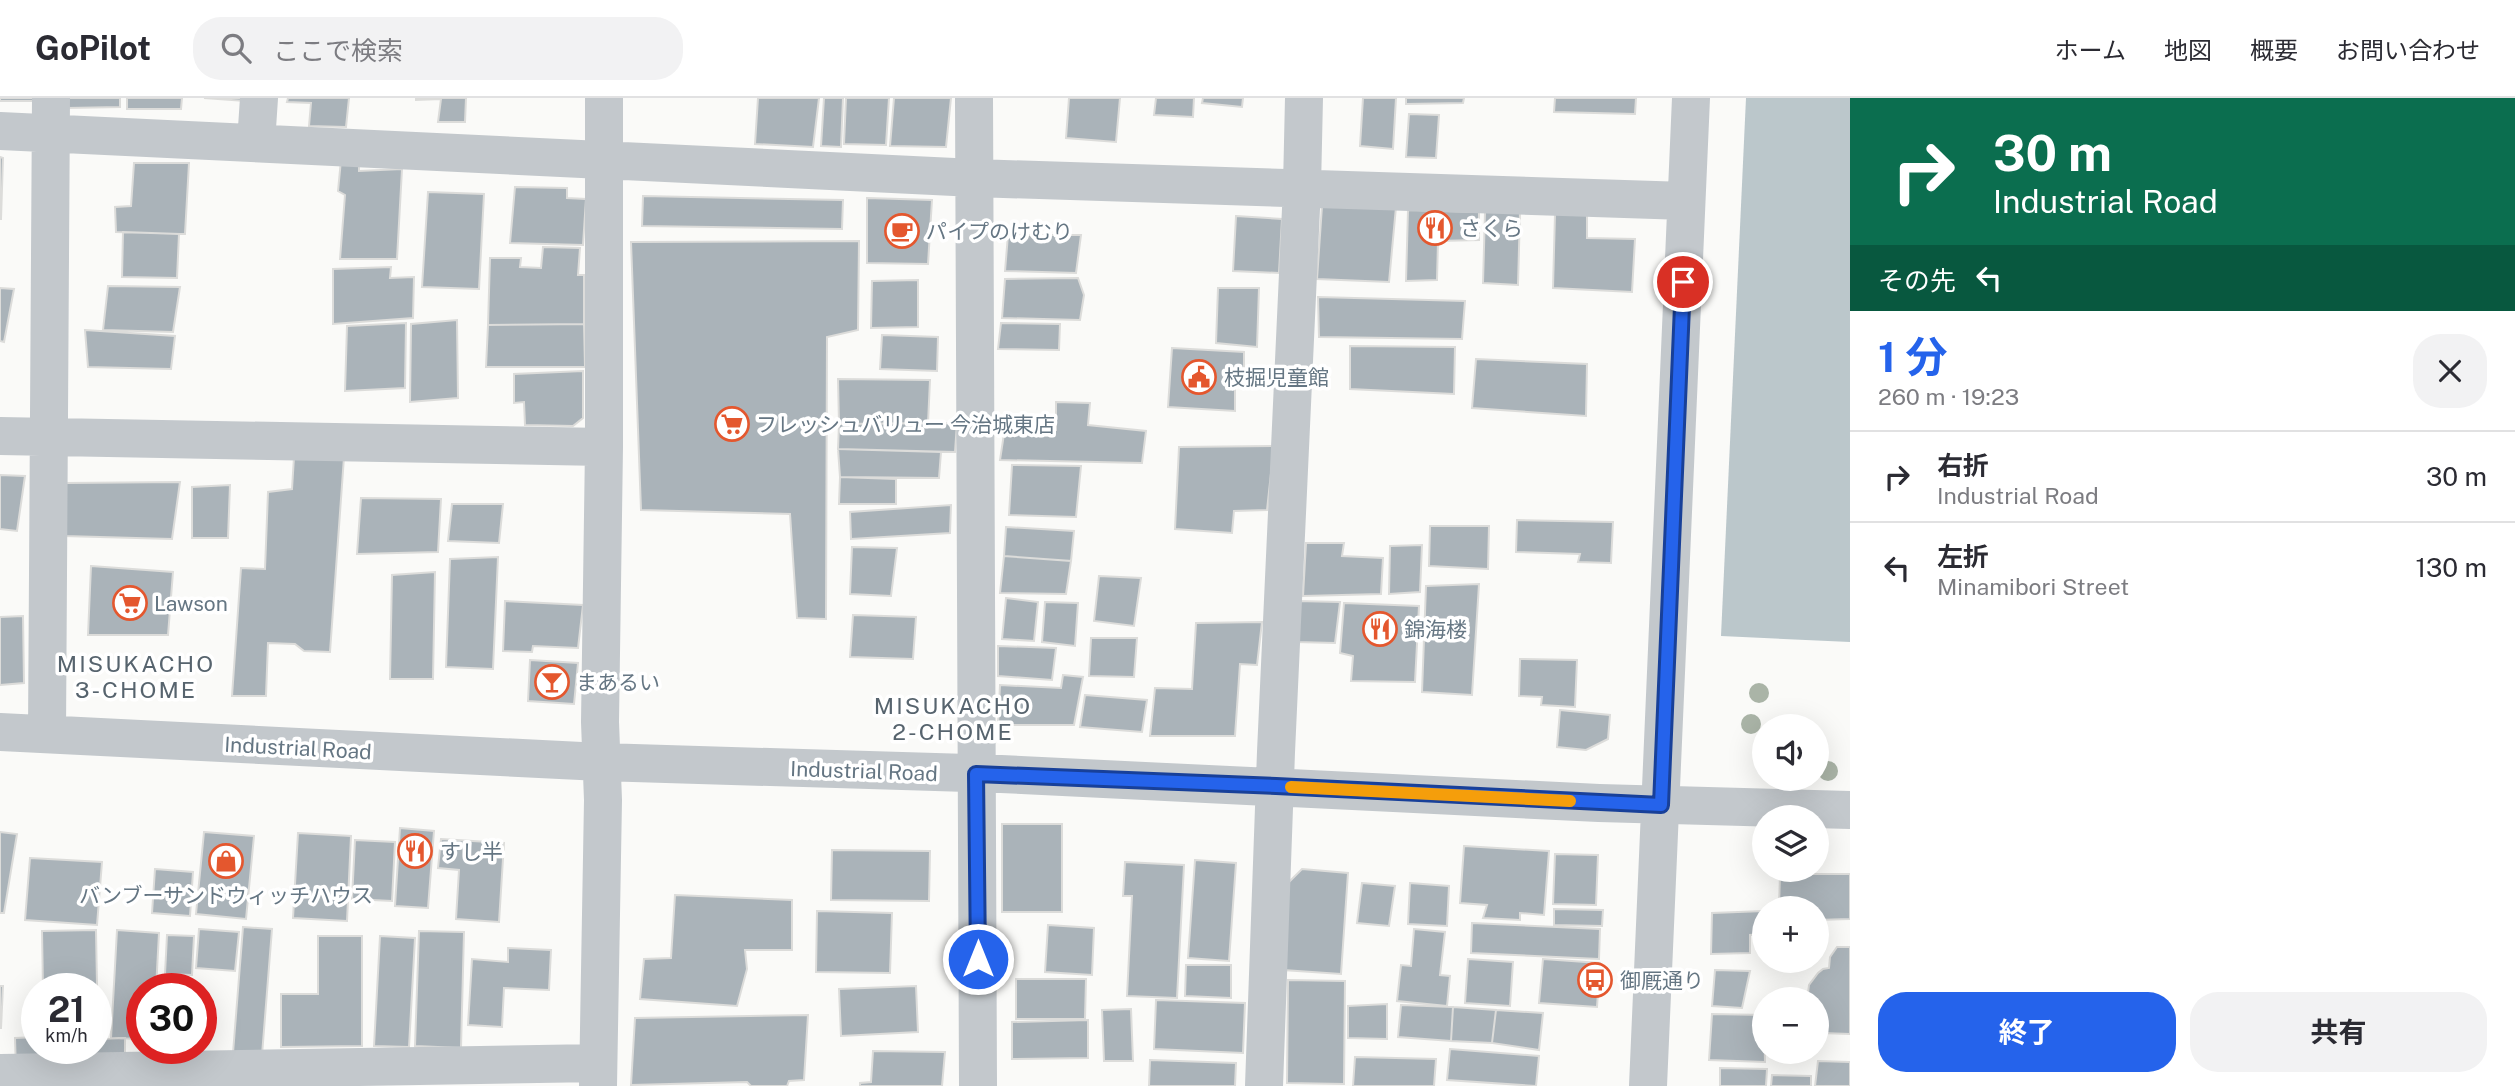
<!DOCTYPE html>
<html lang="ja">
<meta charset="utf-8">
<style>
:root{--surface:#fff;--page:#f2f2f3;--text:#2b2b33;--muted:#7c7c81;--line:#e1e1e2;--accent:#2563eb}
body{margin:0;font-family:"Public Sans","Noto Sans JP",sans-serif;background:var(--page);color:var(--text);height:100vh;display:flex;flex-direction:column;font-size:26px;white-space:nowrap}
*{box-sizing:border-box;margin:0}
p{font-size:23px;color:var(--muted)}
.icon{flex:none;width:38px;height:38px;fill:none;stroke:currentColor;stroke-width:2;stroke-linecap:round;stroke-linejoin:round}
.map{position:relative;flex:1;overflow:hidden}
.sheet{display:flex;flex-direction:column;background:var(--surface);width:665px}
.sheet>*{flex:none}
.hud{background:#0b6e4f;color:#fff;overflow:hidden}
.fabs{position:absolute;left:1752px;top:616px;display:grid;gap:14px}
.fabs a{display:grid;place-items:center;width:77px;height:77px;border-radius:50%;background:var(--surface);box-shadow:0 7px 28px #0002;font-size:35px}
.speed{position:absolute;left:21px;top:875px;display:flex;gap:14px;font-size:35px;font-weight:700;text-align:center}
.speed>*{display:grid;place-content:center;width:91px;height:91px;border-radius:50%;background:var(--surface);box-shadow:0 7px 28px #0002;line-height:1}
.speed small{font-size:18px;font-weight:400}
.speed .limit{border:10px solid #d22;background:#fff;color:#111}
.pin{position:absolute;display:grid;place-items:center;width:60px;height:60px;color:#fff;margin:-30px;border:4px solid #fff;border-radius:50%;box-shadow:0 2px 7px #0007}
.me{position:absolute;width:77px;margin:-38px;rotate:0deg;stroke-linejoin:round;filter:drop-shadow(0 0 5px #0008)}
.turn{display:flex;align-items:center;gap:24px;height:147px;padding:0 28px;font-size:32px}
.turn .icon{width:91px;height:91px;stroke-width:2.5}
.turn b{display:block;font-size:49px;line-height:60px}
.then{display:flex;align-items:center;height:66px;padding:0 28px;background:#0003;gap:14px;font-size:26px}
.round{display:grid;place-items:center;flex:none;width:74px;height:74px;border-radius:28px;background:var(--page)}
.overview{display:flex;align-items:center;justify-content:space-between;height:119px;padding:0 28px}
h1{font-size:42px;font-weight:700;line-height:52px;color:var(--accent)}
.cta{display:flex;gap:14px;margin-top:auto;padding:14px 28px}
.cta a{flex:1;height:80px;border-radius:28px;background:var(--accent);color:#fff;font-size:28px;font-weight:700;line-height:80px;text-align:center}
.cta a+a{background:var(--page);color:var(--text)}
ul{padding:0;list-style:none}
li{display:flex;align-items:center;gap:21px;height:91px;padding:0 28px;border-top:2px solid var(--line)}
li div{flex:1}
li b{display:block;font-size:26px}
li em{font-style:normal}
header{display:flex;align-items:center;gap:42px;box-sizing:border-box;height:98px;padding:0 35px;background:var(--surface);border-bottom:2px solid var(--line)}
header strong{font-size:33px}
nav{display:flex;gap:38px;margin-inline-start:auto;font-size:24px}
.search{width:490px;height:63px;background:var(--page);display:flex;align-items:center;gap:18px;box-sizing:border-box;padding:0 24px;border-radius:28px;color:var(--muted);font-size:26px}
main{display:flex;flex:1;min-height:0}
.map>svg:first-child{display:block}
</style>
<header>
<strong>GoPilot</strong>
<div class="search"><svg class="icon" aria-label="search" viewBox="0 0 24 24"><circle cx="10" cy="10" r="6"/><path d="M15 15l6 6"/></svg>ここで検索</div>
<nav><a>ホーム</a><a>地図</a><a>概要</a><a>お問い合わせ</a></nav>
</header>
<main>
<div class="map">
<svg width="1850" height="988" viewBox="0 0 1850 988">
<rect width="100%" height="100%" fill="#fafaf8"/>
<path fill="#bbc7cb" d="M 1746,0 L 1850,0 L 1850,544 L 1721,538 Z"/>
<path fill="#aab3b9" stroke="#dcdcda" stroke-width="2" d="M 0,0 L 33,0 L 33,3 L 0,3 Z
M 68,0 L 120,0 L 120,9 L 67,10 Z
M 127,0 L 182,0 L 181,11 L 127,11 Z
M 204,0 L 246,0 L 245,3 Z
M 288,0 L 349,0 L 346,29 L 309,28 L 311,5 L 287,4 Z
M 416,0 L 466,0 L 465,24 L 438,24 L 441,1 L 416,2 Z
M 758,0 L 819,0 L 813,49 L 755,46 Z
M 824,0 L 843,0 L 841,49 L 821,48 Z
M 846,0 L 889,0 L 886,47 L 844,46 Z
M 894,0 L 951,0 L 946,49 L 890,48 Z
M 1069,0 L 1120,0 L 1116,44 L 1066,40 Z
M 1156,0 L 1194,0 L 1193,19 L 1154,17 Z
M 1203,0 L 1243,0 L 1242,9 L 1202,5 Z
M 1363,0 L 1396,0 L 1393,51 L 1360,48 Z
M 1406,0 L 1464,0 L 1463,5 L 1406,6 Z
M 1555,0 L 1636,0 L 1635,16 L 1554,14 Z
M 1409,16 L 1439,17 L 1436,60 L 1406,59 Z
M 0,59 L 3,60 L 1,121 L 0,121 Z
M 341,62 L 359,62 L 359,73 L 402,71 L 397,161 L 340,161 L 345,97 L 338,93 Z
M 134,65 L 189,65 L 185,136 L 116,134 L 115,109 L 131,108 Z
M 515,89 L 567,90 L 567,100 L 586,101 L 583,147 L 510,145 Z
M 428,94 L 484,96 L 479,191 L 422,189 Z
M 643,98 L 843,102 L 842,131 L 642,128 Z
M 867,100 L 932,102 L 928,166 L 867,165 Z
M 1322,108 L 1396,109 L 1389,184 L 1317,181 Z
M 1408,112 L 1479,114 L 1479,142 L 1438,143 L 1437,182 L 1406,183 Z
M 1485,114 L 1520,114 L 1518,187 L 1483,185 Z
M 1587,115 L 1587,140 L 1635,141 L 1632,194 L 1553,190 L 1555,116 Z
M 1236,118 L 1282,121 L 1279,175 L 1233,173 Z
M 123,134 L 179,136 L 177,180 L 122,179 Z
M 1008,137 L 1081,137 L 1076,175 L 1005,173 Z
M 859,143 L 858,232 L 827,239 L 826,521 L 797,520 L 790,416 L 641,412 L 631,144 Z
M 543,149 L 580,150 L 578,177 L 584,177 L 584,226 L 488,227 L 490,160 L 521,160 L 520,169 L 541,170 Z
M 391,169 L 390,180 L 414,179 L 413,220 L 333,226 L 333,171 Z
M 1078,180 L 1084,197 L 1080,222 L 1002,220 L 1005,181 Z
M 918,182 L 918,229 L 871,230 L 872,183 Z
M 108,188 L 180,189 L 173,234 L 103,232 Z
M 0,190 L 14,191 L 4,244 L 0,243 Z
M 1218,190 L 1259,190 L 1257,249 L 1216,245 Z
M 1318,199 L 1465,203 L 1462,241 L 1319,239 Z
M 457,222 L 458,300 L 410,304 L 411,226 Z
M 406,225 L 405,290 L 345,293 L 347,228 Z
M 1001,225 L 1060,226 L 1059,252 L 998,251 Z
M 584,226 L 585,269 L 486,269 L 488,227 Z
M 85,232 L 175,238 L 171,271 L 88,269 Z
M 882,237 L 938,239 L 937,273 L 880,271 Z
M 1350,248 L 1455,249 L 1454,296 L 1350,291 Z
M 1172,250 L 1244,254 L 1244,277 L 1235,289 L 1235,313 L 1168,309 Z
M 1476,261 L 1587,266 L 1586,318 L 1472,310 Z
M 583,273 L 583,320 L 573,328 L 525,327 L 524,304 L 514,305 L 514,276 Z
M 838,281 L 930,282 L 928,325 L 839,326 Z
M 1056,304 L 1090,305 L 1088,327 L 1146,333 L 1142,365 L 1000,362 L 1005,329 L 1056,332 Z
M 957,325 L 955,354 L 838,351 L 839,326 Z
M 1274,348 L 1267,412 L 1234,413 L 1232,435 L 1175,431 L 1179,349 Z
M 838,351 L 941,354 L 939,380 L 840,379 Z
M 294,359 L 344,359 L 330,554 L 304,553 L 295,546 L 268,545 L 266,598 L 232,598 L 241,470 L 265,471 L 268,394 L 292,391 Z
M 1012,367 L 1081,368 L 1076,419 L 1009,417 Z
M 0,377 L 25,378 L 17,433 L 0,431 Z
M 840,379 L 896,381 L 896,406 L 839,406 Z
M 180,384 L 172,441 L 64,438 L 66,385 Z
M 230,387 L 228,440 L 192,440 L 192,389 Z
M 361,400 L 441,401 L 438,454 L 357,456 Z
M 452,406 L 503,406 L 499,445 L 448,443 Z
M 951,407 L 950,435 L 851,441 L 850,414 Z
M 1517,422 L 1613,424 L 1611,465 L 1578,464 L 1580,456 L 1516,454 Z
M 1430,428 L 1489,428 L 1488,471 L 1429,468 Z
M 1006,429 L 1074,433 L 1071,463 L 1004,458 Z
M 1306,445 L 1344,445 L 1342,458 L 1383,460 L 1381,496 L 1303,498 Z
M 1422,447 L 1420,494 L 1389,496 L 1390,448 Z
M 852,449 L 897,450 L 891,498 L 850,496 Z
M 1004,458 L 1071,463 L 1066,496 L 1000,495 Z
M 498,459 L 493,571 L 446,569 L 450,461 Z
M 91,468 L 173,474 L 168,537 L 88,537 Z
M 435,474 L 433,581 L 390,581 L 392,477 Z
M 1099,478 L 1141,480 L 1134,528 L 1094,523 Z
M 1479,486 L 1472,597 L 1422,594 L 1426,488 Z
M 1006,500 L 1038,504 L 1034,543 L 1002,541 Z
M 505,503 L 583,507 L 578,550 L 533,548 L 532,554 L 503,553 Z
M 1297,503 L 1340,504 L 1335,545 L 1296,544 Z
M 1045,504 L 1078,505 L 1075,548 L 1042,544 Z
M 1344,505 L 1419,508 L 1415,584 L 1351,583 L 1353,558 L 1340,555 Z
M 853,517 L 916,519 L 913,561 L 850,559 Z
M 23,518 L 24,585 L 0,587 L 0,519 Z
M 1262,524 L 1257,567 L 1240,566 L 1235,638 L 1150,638 L 1155,590 L 1192,591 L 1196,525 Z
M 1091,540 L 1137,540 L 1134,579 L 1089,578 Z
M 998,548 L 1056,550 L 1052,582 L 998,578 Z
M 1520,561 L 1577,562 L 1575,609 L 1541,607 L 1542,599 L 1519,598 Z
M 530,562 L 578,565 L 574,606 L 528,603 Z
M 1063,577 L 1083,579 L 1074,627 L 998,627 L 1000,587 L 1061,590 Z
M 1085,597 L 1147,602 L 1142,634 L 1080,629 Z
M 1560,612 L 1610,617 L 1608,641 L 1586,652 L 1557,649 Z
M 1002,726 L 1062,726 L 1062,814 L 1002,814 Z
M 400,730 L 434,733 L 428,810 L 395,808 Z
M 0,734 L 17,736 L 4,815 L 0,815 Z
M 204,734 L 254,738 L 246,821 L 196,816 Z
M 298,735 L 351,738 L 347,823 L 293,820 Z
M 441,741 L 504,745 L 499,824 L 456,821 L 459,772 L 438,770 Z
M 355,742 L 395,744 L 392,803 L 352,801 Z
M 1464,748 L 1549,753 L 1544,817 L 1520,815 L 1520,822 L 1483,820 L 1487,807 L 1460,805 Z
M 832,752 L 930,753 L 929,803 L 831,802 Z
M 1555,756 L 1598,757 L 1596,807 L 1553,806 Z
M 30,760 L 102,764 L 97,827 L 25,822 Z
M 1195,762 L 1236,765 L 1229,863 L 1188,860 Z
M 1125,764 L 1184,767 L 1177,900 L 1127,898 L 1132,798 L 1123,798 Z
M 155,771 L 193,774 L 190,818 L 152,815 Z
M 1302,771 L 1348,775 L 1341,876 L 1283,872 L 1288,785 Z
M 1780,776 L 1850,776 L 1850,821 L 1816,822 L 1816,810 L 1779,810 Z
M 1362,785 L 1395,788 L 1389,828 L 1357,825 Z
M 1410,785 L 1449,788 L 1447,828 L 1408,826 Z
M 675,797 L 792,802 L 792,852 L 745,852 L 747,871 L 737,908 L 640,901 L 644,861 L 671,860 Z
M 1554,811 L 1603,812 L 1602,828 L 1554,827 Z
M 817,813 L 892,815 L 890,875 L 816,874 Z
M 1764,813 L 1764,836 L 1750,837 L 1750,855 L 1711,856 L 1712,815 Z
M 1472,825 L 1600,831 L 1599,861 L 1471,855 Z
M 1048,827 L 1094,830 L 1092,877 L 1045,874 Z
M 243,829 L 272,831 L 262,957 L 233,955 Z
M 199,831 L 239,834 L 235,873 L 196,870 Z
M 1414,831 L 1445,834 L 1440,877 L 1450,878 L 1447,908 L 1397,903 L 1401,867 L 1411,868 Z
M 96,832 L 98,941 L 125,940 L 125,970 L 16,972 L 15,940 L 37,939 L 37,950 L 96,950 L 96,891 L 43,891 L 42,833 Z
M 117,832 L 159,835 L 156,891 L 142,891 L 142,941 L 111,940 Z
M 419,833 L 464,834 L 461,950 L 415,948 Z
M 167,837 L 194,838 L 192,877 L 165,876 Z
M 318,838 L 362,838 L 362,948 L 281,949 L 281,896 L 318,896 Z
M 380,838 L 415,840 L 409,949 L 374,948 Z
M 1837,849 L 1850,849 L 1850,936 L 1822,935 L 1825,915 L 1816,909 L 1816,901 L 1809,901 L 1808,895 L 1809,887 L 1818,875 L 1823,871 L 1829,870 L 1830,859 Z
M 508,850 L 551,852 L 549,892 L 504,890 L 502,929 L 468,927 L 472,861 L 508,864 Z
M 1468,861 L 1513,864 L 1510,908 L 1465,905 Z
M 1543,861 L 1600,865 L 1597,909 L 1539,905 Z
M 1186,867 L 1231,867 L 1231,900 L 1185,898 Z
M 1715,872 L 1750,873 L 1742,910 L 1712,908 Z
M 1016,881 L 1086,881 L 1085,921 L 1016,921 Z
M 1288,882 L 1345,883 L 1344,986 L 1287,985 Z
M 162,886 L 200,887 L 200,891 L 162,891 Z
M 0,888 L 3,888 L 1,930 L 0,930 Z
M 916,888 L 918,934 L 841,938 L 839,891 Z
M 1156,902 L 1245,905 L 1243,955 L 1154,951 Z
M 1387,906 L 1387,941 L 1348,940 L 1348,908 Z
M 1401,907 L 1453,909 L 1451,943 L 1398,939 Z
M 1453,909 L 1496,912 L 1492,945 L 1451,943 Z
M 1131,911 L 1133,963 L 1104,963 L 1102,912 Z
M 1496,912 L 1543,915 L 1539,952 L 1492,945 Z
M 1712,916 L 1764,917 L 1765,964 L 1709,962 Z
M 808,917 L 804,982 L 789,983 L 787,988 L 751,988 L 747,984 L 631,987 L 635,920 Z
M 1088,922 L 1088,960 L 1012,961 L 1012,924 Z
M 161,950 L 199,950 L 199,953 L 161,953 Z
M 1450,951 L 1539,958 L 1536,988 L 1447,982 Z
M 873,953 L 945,954 L 942,988 L 860,988 L 860,985 L 871,984 Z
M 1355,959 L 1436,961 L 1434,988 L 1353,988 Z
M 1150,962 L 1236,965 L 1235,988 L 1149,988 Z
M 1818,963 L 1850,964 L 1850,988 L 1815,988 Z
M 1720,970 L 1767,971 L 1766,988 L 1720,988 Z
M 1772,977 L 1811,978 L 1811,988 L 1771,988 Z"/>
<g fill="none" stroke-linecap="round" stroke-linejoin="round">
<path stroke="#c3c8cc" stroke-width="38" d="M 974,0 L 978,988
M 0,33 L 975,80 L 1686,103
M 256,45 L 259,0
M 0,338 L 604,349
M 0,634 L 601,664 L 1001,676 L 1599,705 L 1850,712
M 47,635 L 51,0
M 0,975 L 598,965
M 598,988 L 603,702 L 600,624 L 604,349 L 604,0
M 1264,988 L 1276,654 L 1302,89 L 1304,0
M 1648,988 L 1691,0"/>
</g>
<g fill="#aab4a7">
<circle cx="1759" cy="595" r="10"/>
<circle cx="1751" cy="626" r="10"/>
<circle cx="1828" cy="673" r="10"/>
</g>
<g fill="none" stroke-linecap="round" stroke-linejoin="round">
<g stroke="#184099" stroke-width="18">
<path id="route" d="M 978,861 L 976,676 L 1276,688 L 1661,707 L 1683,184"/>
</g>
<use href="#route" stroke="#2563eb" stroke-width="12"/>
<path stroke="#f59e0b" stroke-width="12" d="M 1291,689 L 1570,703"/>
</g>
<defs>
<g id="restaurant-ring" transform="scale(1.75)"><circle r="9.5" fill="#fff" stroke="#e4572e" stroke-width="1.5"/><path d="M-5-6h1v4h1v-4h1v4h1v-4h1v5L-1.5 .5V6h-2V.5L-5-1ZM5-6V6H3V1.5H1.5Q1.5-4 5-6Z" fill="#e4572e"/></g>
<g id="cafe-ring" transform="scale(1.75)"><circle r="9.5" fill="#fff" stroke="#e4572e" stroke-width="1.5"/><path d="M-5.5-4.5H6V0H3Q3 3.5 0 3.5H-2.5Q-5.5 3.5-5.5 0ZM3-3.2v2h1.7v-2ZM-6 4.5H4V6H-6Z" fill="#e4572e"/></g>
<g id="civic-ring" transform="scale(1.75)"><circle r="9.5" fill="#fff" stroke="#e4572e" stroke-width="1.5"/><path d="M-.6-6.5H3V-4.5H.6V-3L4-1V1h2V6H-6V1h2V-1L-.6-3ZM-1.2 2.5V6h2.4V2.5Z" fill="#e4572e"/></g>
<g id="supermarket-ring" transform="scale(1.75)"><circle r="9.5" fill="#fff" stroke="#e4572e" stroke-width="1.5"/><path d="M-6-5.5h2.5l.6 2H6L4.5 2H-2.5L-4.4-4H-6ZM-1.5 3.2a1.3 1.3 0 1 0 .1 0ZM3 3.2a1.3 1.3 0 1 0 .1 0Z" fill="#e4572e"/></g>
<g id="bar-ring" transform="scale(1.75)"><circle r="9.5" fill="#fff" stroke="#e4572e" stroke-width="1.5"/><path d="M-6-5H6L.8 .8V4.5H3.5V6h-7V4.5H-.8V.8Z" fill="#e4572e"/></g>
<g id="shop-ring" transform="scale(1.75)"><circle r="9.5" fill="#fff" stroke="#e4572e" stroke-width="1.5"/><path d="M-5-2.5h2.3a2.7 3.5 0 0 1 5.4 0H5L5.5 6h-11ZM-1.5-2.5h3a1.5 2.3 0 0 0-3 0Z" fill="#e4572e"/></g>
<g id="bus-ring" transform="scale(1.75)"><circle r="9.5" fill="#fff" stroke="#e4572e" stroke-width="1.5"/><path d="M-5-6H5V4H4V6H2V4H-2V6H-4V4H-5ZM-3.5-4V0h7V-4ZM-3.5 1.2v1.5H-2V1.2ZM2 1.2v1.5H3.5V1.2Z" fill="#e4572e"/></g>
</defs>
<g fill-rule="evenodd">
<use href="#restaurant-ring" x="1435" y="130"/>
<use href="#cafe-ring" x="902" y="133"/>
<use href="#civic-ring" x="1199" y="279"/>
<use href="#supermarket-ring" x="732" y="326"/>
<use href="#supermarket-ring" x="130" y="505"/>
<use href="#restaurant-ring" x="1380" y="531"/>
<use href="#bar-ring" x="552" y="584"/>
<use href="#restaurant-ring" x="415" y="753"/>
<use href="#shop-ring" x="226" y="763"/>
<use href="#bus-ring" x="1595" y="882"/>
</g>
<g text-anchor="middle" dominant-baseline="central" stroke-width="7" stroke-linejoin="round" paint-order="stroke">
<g font-size="21" fill="#657683" stroke="#fff" text-anchor="start">
<text x="1460" y="130">さくら</text>
<text x="926" y="133">パイプのけむり</text>
<text x="1224" y="279">枝掘児童館</text>
<text x="756" y="326">フレッシュバリュー 今治城東店</text>
<text x="154" y="505">Lawson</text>
<text x="1404" y="531">錦海楼</text>
<text x="576" y="584">まあるい</text>
<text x="440" y="753">すし半</text>
<text x="226" y="797" text-anchor="middle">バンブーサンドウィッチハウス</text>
<text x="1620" y="882">御厩通り</text>
</g>
<g font-size="21" fill="#657683" stroke="#fff">
<text transform="translate(298 650) rotate(3)">Industrial Road</text>
<text transform="translate(864 673) rotate(2)">Industrial Road</text>
</g>
<g font-size="23" letter-spacing="2" fill="#57646e" stroke="#fff">
<text x="136" y="565">MISUKACHO<tspan x="136" dy="26">3-CHOME</tspan></text>
<text x="953" y="607">MISUKACHO<tspan x="953" dy="26">2-CHOME</tspan></text>
</g>
</g>
</svg>
<div class="fabs">
<a><svg class="icon" aria-label="sound" viewBox="0 0 24 24"><path d="M4 9h4l5-4v14l-5-4H4zM17 9q2 3 0 6"/></svg></a>
<a><svg class="icon" aria-label="layers" viewBox="0 0 24 24"><path d="M12 4l9 5-9 5-9-5zM3 14l9 5 9-5"/></svg></a>
<a>+</a>
<a>−</a>
</div>
<div class="speed"><div>21<small>km/h</small></div><div class="limit">30</div></div>
<div class="pin" style="left:1683px;top:184px;background:#d93025"><svg class="icon" aria-label="arrive" viewBox="0 0 24 24"><path d="M6 21V4h12l-3 4 3 4H6"/></svg></div>
<svg class="me" style="left:978px;top:861px" viewBox="-20 -20 40 40"><circle r="17" fill="#2563eb" stroke="#fff" stroke-width="3"/><path d="M0-11L8 9 0 5-8 9z" fill="#fff"/></svg>
</div>
<section class="sheet">
<div class="hud">
<div class="turn"><svg class="icon" aria-label="right" viewBox="0 0 24 24"><path d="M7 20v-9h11M14 6l5 5-5 5"/></svg><div><b>30 m</b>Industrial Road</div></div>
<div class="then">その先<svg class="icon" aria-label="left" viewBox="0 0 24 24"><path d="M17 20v-9H6M10 6l-5 5 5 5"/></svg></div>
</div>
<div class="overview"><div><h1>1 分</h1><p>260 m · 19:23</p></div><a class="round"><svg class="icon" aria-label="close" viewBox="0 0 24 24"><path d="M6 6l12 12M18 6L6 18"/></svg></a></div>
<ul>
<li><svg class="icon" aria-label="right" viewBox="0 0 24 24"><path d="M7 20v-9h11M14 6l5 5-5 5"/></svg><div><b>右折</b><p>Industrial Road</p></div><em>30 m</em></li>
<li><svg class="icon" aria-label="left" viewBox="0 0 24 24"><path d="M17 20v-9H6M10 6l-5 5 5 5"/></svg><div><b>左折</b><p>Minamibori Street</p></div><em>130 m</em></li>
</ul>
<div class="cta"><a>終了</a><a>共有</a></div>
</section>
</main>
